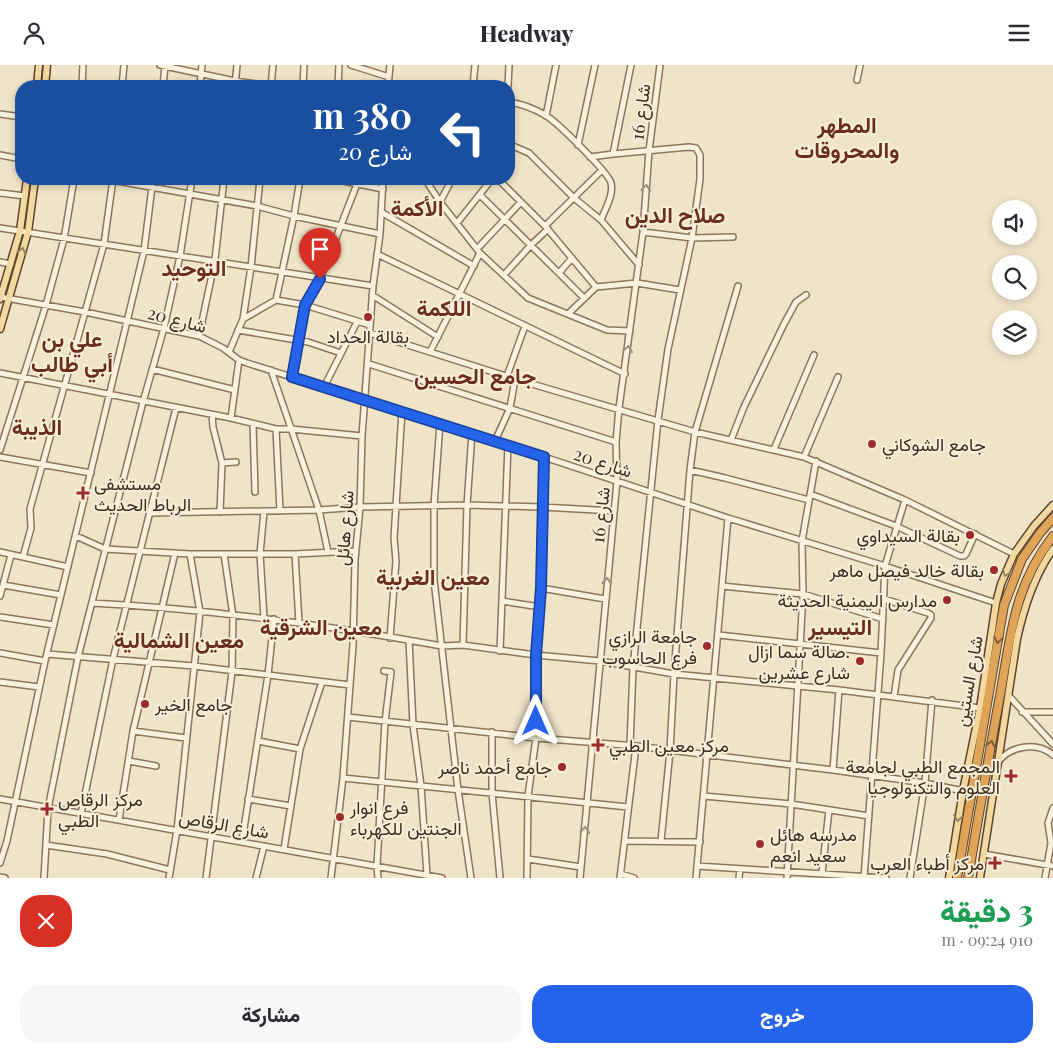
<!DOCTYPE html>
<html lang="ar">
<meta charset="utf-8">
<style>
:root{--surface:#fff;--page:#f7f7f7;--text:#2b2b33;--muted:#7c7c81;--accent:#2563eb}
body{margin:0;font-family:"Playfair Display",Vazirmatn,serif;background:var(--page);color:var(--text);direction:rtl;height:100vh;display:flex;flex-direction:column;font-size:19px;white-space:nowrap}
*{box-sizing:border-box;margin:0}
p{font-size:16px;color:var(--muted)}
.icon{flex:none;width:28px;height:28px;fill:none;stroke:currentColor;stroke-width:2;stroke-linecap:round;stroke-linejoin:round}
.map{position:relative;height:813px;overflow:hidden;direction:ltr}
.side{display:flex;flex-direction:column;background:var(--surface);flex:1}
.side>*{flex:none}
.hud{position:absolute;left:15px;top:15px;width:500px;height:105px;border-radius:20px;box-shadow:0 2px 8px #0003;direction:rtl;background:#1a4fa0;color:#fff;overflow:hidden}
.buttons{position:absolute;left:992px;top:135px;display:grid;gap:10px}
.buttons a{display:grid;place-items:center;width:45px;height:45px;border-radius:50%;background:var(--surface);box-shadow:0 2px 8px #0003;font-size:25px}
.pin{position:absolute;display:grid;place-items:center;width:42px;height:42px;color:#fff;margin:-51px -21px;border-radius:50% 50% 50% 0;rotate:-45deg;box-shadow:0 0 5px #0007}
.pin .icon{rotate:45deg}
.me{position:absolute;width:55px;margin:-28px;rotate:0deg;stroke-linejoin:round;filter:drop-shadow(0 0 4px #0008)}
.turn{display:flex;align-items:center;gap:18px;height:105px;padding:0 20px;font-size:22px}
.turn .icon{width:65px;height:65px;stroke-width:2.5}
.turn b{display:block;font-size:35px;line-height:42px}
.round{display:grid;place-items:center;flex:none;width:52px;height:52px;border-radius:20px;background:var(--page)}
.headline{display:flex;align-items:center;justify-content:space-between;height:85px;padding:0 20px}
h1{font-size:30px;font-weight:800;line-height:38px;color:#1e9e55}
.cta{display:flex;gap:10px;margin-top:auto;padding:10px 20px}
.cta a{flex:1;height:58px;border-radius:20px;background:var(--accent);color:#fff;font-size:20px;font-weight:800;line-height:58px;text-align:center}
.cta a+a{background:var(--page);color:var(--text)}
header{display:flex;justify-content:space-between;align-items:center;height:65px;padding:0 20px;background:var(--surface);font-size:22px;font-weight:800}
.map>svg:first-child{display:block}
</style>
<header><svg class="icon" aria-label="menu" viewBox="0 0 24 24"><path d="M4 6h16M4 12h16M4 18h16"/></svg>Headway<svg class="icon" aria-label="person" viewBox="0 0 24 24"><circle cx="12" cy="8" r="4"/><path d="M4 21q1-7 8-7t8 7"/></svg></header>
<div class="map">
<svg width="1053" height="813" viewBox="0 0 1053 813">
<rect width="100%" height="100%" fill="#f0e4c8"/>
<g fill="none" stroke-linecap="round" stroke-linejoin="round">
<g stroke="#8d765c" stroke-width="8">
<path id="minor" d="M 160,0 L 235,16 L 271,21
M 351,0 L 389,12
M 857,15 L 860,0
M 82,21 L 83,0
M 122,21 L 124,0
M 163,21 L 165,0
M 200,21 L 202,0
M 235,21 L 237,0
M 271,21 L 273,0
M 303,21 L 304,0
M 338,21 L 339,0
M 388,21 L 390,0
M 473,21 L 475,0
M 508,21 L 509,0
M 509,37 C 522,39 533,43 545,50 C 556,56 609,108 611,118 C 614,130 605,144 601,155
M 0,49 L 21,52
M 546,51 L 556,0
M 509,61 L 510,37
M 578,80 L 595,0
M 509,82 L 513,81 L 529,88 L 574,133 L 601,155 L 639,200
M 613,89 L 689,82 L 696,83 L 700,90 L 700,114 L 692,173 L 668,284 L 658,355 L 633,603 L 630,681
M 0,90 L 21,94
M 590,92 L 613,89 L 631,0
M 106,114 L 257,141 L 294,151 L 380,169
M 333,114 L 383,124
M 425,114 L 440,137 L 480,188 L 528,233 L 607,265 L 630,266
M 498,114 L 545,161 L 596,222 L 637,218 L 680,225
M 0,128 L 25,131
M 480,130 L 584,233
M 440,137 L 452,114
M 381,147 L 474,201
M 457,158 L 492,114
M 545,161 L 602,105
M 0,163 L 373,221
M 643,167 L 692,173 L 733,172
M 477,184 L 521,137
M 377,189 L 625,309
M 0,197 L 11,199
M 559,208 L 572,193
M 504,210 L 531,180 L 548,164
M 372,230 L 438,272
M 0,232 L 85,247 L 199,271 L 223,283 L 239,295 L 247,298 L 508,380 L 728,453 L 885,501 L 996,538
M 276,235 L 294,151 L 300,114
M 568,249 L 596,222
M 243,254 L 276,235 L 305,240 L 370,260
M 238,265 L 308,277 L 341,288
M 370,268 L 515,314 L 695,367 L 804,392 L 905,435 L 1014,489
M 199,271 L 215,195 L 224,114
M 229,287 L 243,254 L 251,202 L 260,114
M 430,287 L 480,188
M 369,299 L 616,377
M 152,304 L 235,325
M 271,305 L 319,445 L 328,487
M 0,308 L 231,353 L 276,364 L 291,364 L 362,371
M 507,311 L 525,261
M 292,312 L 305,240 L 320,214 L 357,119
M 324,322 L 357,257
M 212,350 L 213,362 L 222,398 L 236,397
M 231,353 L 239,295
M 440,358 L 434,440 L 434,515 L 458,725 L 471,813
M 253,359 L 255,427
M 276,364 L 280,446
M 731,375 L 744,342 L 784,259 L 796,237 L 806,230
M 495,376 L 510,343 L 515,314
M 774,384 L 814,290
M 0,385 L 46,240 L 64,174 L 74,114
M 0,392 L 91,408
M 804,392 L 838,312
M 690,405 L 725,413 L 809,435
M 810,429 L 896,461 L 960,491 L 964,491 L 966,489 L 975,469
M 264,446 L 260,489 L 264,553
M 220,447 L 222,398
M 149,448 L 319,445 L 360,442 L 467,440 L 542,442 L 614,446
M 76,471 L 105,484 L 190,489 L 295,489 L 355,486
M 0,487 L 68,502
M 295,489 L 299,558
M 23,492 L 31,463 L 30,444 L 104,179 L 113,114
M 3,520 L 61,530
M 722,521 L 803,529 L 883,554
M 541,523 L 605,534
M 0,531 L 11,490
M 884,534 L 928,548 L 931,550 L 931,553 L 898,605 L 894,632
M 502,536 L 540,542
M 92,538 C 209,544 327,560 442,581 L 463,580 L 536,590 L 600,596 L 674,609 L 839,625 L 980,643
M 0,552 L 54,560
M 719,570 L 881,588
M 390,573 L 396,496 L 394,473 L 402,346
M 409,575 L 413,660 L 421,721 L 427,810
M 463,580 L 467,440 L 472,368
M 500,586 L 508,380
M 0,588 L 45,596
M 47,589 L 194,601 L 350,620
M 0,617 L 39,622
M 1009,631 L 1053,679
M 1022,647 L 1053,647
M 348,652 L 536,673 L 636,681 L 833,705 L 925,718 L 963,726
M 133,666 L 186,673
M 492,667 L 492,728 L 500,813
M 258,676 L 300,684
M 129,696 L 156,701
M 998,697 C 1010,681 1037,676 1053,690
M 833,705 L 839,625
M 343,713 L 628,742
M 704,731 L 791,739 L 869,751
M 0,734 L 442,813
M 248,734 L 291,741
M 81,749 L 113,594 L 176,343
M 119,755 L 133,666 L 175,488
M 242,776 L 268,610 L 274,554
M 625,776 L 700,777
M 661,776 L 670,686 L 674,609 L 690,405 L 695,367 L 738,221
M 46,780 L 107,789 L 170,805
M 284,784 L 300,684 L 322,617
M 984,789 L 1053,801
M 528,794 L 581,802
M 0,798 L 7,776 L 45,596 L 144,186 L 153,114
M 697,801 L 886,813
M 822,808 L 829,745
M 621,809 L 634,813
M 0,812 L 5,813
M 44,813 L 48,744 L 78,592 L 143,337 L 164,263 L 180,191 L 192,114
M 169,813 L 177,765 L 200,547 L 190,489
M 206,813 L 232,607 L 233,551 L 224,489
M 256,813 L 264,781
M 331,813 L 343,713 L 353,580 L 355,495 L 360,442 L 362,371 L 373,221 L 380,169 L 383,114
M 378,813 L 377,801 L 385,657 L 391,607 L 384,606
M 527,813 L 528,731 L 536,673 L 536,590 L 541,523 L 544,392
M 580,813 L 617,416 L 616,377 L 619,343 L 643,167 L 649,86 L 660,0
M 620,813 L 636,681
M 696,813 L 728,453
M 739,813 L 740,804
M 787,813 L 803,529 L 802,476 L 816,396
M 864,813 L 881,588 L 885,501 L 905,435
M 910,813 L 925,718 L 932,635
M 1045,813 L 1051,778 L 1048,758 L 1053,743"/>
</g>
<g stroke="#5b4430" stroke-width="9">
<path id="major" d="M 37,21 L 39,0
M 45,21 L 47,0
M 0,234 L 20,166 L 27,114
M 0,264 L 28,167 L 35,114
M 949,813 L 963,726 L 980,643 L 996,538 L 1001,519 L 1014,489 L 1034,461 L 1053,440
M 980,813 L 1017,574 C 1024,542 1034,511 1053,484"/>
</g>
<g stroke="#5b4430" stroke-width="10">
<path id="highway" d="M 957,813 L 1004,540 L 1022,494 L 1040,468 L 1053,453
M 968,813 C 978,754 988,695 999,636 C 1011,573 1012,524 1053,471"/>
</g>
<use href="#minor" stroke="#faf1dc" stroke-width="5"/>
<use href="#major" stroke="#f3d9a0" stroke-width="6"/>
<use href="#highway" stroke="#e0a458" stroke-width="8"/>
</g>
<defs><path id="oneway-chevron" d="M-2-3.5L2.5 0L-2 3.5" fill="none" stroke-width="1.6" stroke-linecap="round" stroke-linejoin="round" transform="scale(1.25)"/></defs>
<g stroke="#9c907e">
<use href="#oneway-chevron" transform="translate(646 123) rotate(-86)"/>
<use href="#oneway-chevron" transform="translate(628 284) rotate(-82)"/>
<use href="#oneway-chevron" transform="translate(607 516) rotate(-85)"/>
<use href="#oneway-chevron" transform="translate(585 765) rotate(-84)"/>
</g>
<g stroke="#988460">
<use href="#oneway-chevron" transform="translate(22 186) rotate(-74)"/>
<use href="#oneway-chevron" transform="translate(1006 508) rotate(113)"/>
<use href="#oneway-chevron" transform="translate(958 753) rotate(99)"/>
</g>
<g stroke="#7e5d36">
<use href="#oneway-chevron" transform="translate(998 575) rotate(100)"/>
<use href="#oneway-chevron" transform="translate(991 679) rotate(-79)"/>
</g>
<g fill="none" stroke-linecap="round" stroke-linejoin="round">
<g stroke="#184099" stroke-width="12">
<path id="route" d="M 320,214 L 305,240 L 292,312 L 544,392 L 541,523 L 536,590 L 536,656"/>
</g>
<use href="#route" stroke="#2563eb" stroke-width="9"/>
</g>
<g fill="#9e2a2b" stroke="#f7eed8" stroke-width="2">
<circle cx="368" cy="252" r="5"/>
<circle cx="872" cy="379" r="5"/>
<path d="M80.5 420.5h5v5h5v5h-5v5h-5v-5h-5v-5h5z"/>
<circle cx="970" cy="470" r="5"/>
<circle cx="994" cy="505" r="5"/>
<circle cx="947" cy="535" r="5"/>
<circle cx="707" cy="581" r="5"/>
<circle cx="860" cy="596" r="5"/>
<circle cx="145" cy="639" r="5"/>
<path d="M595.5 672.5h5v5h5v5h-5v5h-5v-5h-5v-5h5z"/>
<circle cx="562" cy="702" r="5"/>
<path d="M1008.5 703.5h5v5h5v5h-5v5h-5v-5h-5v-5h5z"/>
<path d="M44.5 736.5h5v5h5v5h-5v5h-5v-5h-5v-5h5z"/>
<circle cx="340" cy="752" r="5"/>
<circle cx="760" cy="779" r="5"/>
<path d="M992.5 790.5h5v5h5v5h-5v5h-5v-5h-5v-5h5z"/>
</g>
<g text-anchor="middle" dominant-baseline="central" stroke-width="4" stroke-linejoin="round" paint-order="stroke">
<g font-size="18" fill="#3d2e20" stroke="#f7eed8">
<text transform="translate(640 47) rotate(-83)">شارع 16</text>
<text transform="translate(177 254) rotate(14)">شارع 20</text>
<text transform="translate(603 397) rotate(18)">شارع 20</text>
<text transform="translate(600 450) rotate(-84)">شارع 16</text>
<text transform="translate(344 463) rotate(-86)">شارع هائل</text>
<text transform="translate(968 616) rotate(-80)">شارع الستين</text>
<text transform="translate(224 759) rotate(10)">شارع الرقاص</text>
</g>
<g font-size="18" fill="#3d2e20" stroke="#f7eed8" text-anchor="end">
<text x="368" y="271" text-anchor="middle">بقالة الحداد</text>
<text x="882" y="379" text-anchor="start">جامع الشوكاني</text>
<text x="94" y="418" text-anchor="start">مستشفى<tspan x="94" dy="21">الرباط الحديث</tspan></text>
<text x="960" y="470">بقالة السيداوي</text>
<text x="984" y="505">بقالة خالد فيصل ماهر</text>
<text x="937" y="535">مدارس اليمنية الحديثة</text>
<text x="697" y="571">جامعة الرازي<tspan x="697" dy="21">فرع الحاسوب</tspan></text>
<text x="850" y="586">صالة سما ازال.<tspan x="850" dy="21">شارع عشرين</tspan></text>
<text x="155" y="639" text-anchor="start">جامع الخير</text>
<text x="609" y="680" text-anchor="start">مركز معين الطبي</text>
<text x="1000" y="701">المجمع الطبي لجامعة<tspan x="1000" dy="21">العلوم والتكنولوجيا</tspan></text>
<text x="552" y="702">جامع أحمد ناصر</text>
<text x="58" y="734" text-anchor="start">مركز الرقاص<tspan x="58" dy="21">الطبي</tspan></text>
<text x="350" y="742" text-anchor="start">فرع انوار<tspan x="350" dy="21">الجنتين للكهرباء</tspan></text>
<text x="770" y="769" text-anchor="start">مدرسه هائل<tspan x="770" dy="21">سعيد انعم</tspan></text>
<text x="984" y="798">مركز أطباء العرب</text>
</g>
<g font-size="22" font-weight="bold" fill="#6b2e1e" stroke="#f7eed8">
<text x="847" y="59">المطهر<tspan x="847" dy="25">والمحروقات</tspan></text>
<text x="417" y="142">الأكمة</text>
<text x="675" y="149">صلاح الدين</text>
<text x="194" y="202">التوحيد</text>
<text x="444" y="242">اللكمة</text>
<text x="72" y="273">علي بن<tspan x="72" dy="25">أبي طالب</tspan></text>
<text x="475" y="310">جامع الحسين</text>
<text x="37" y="361">الذيبة</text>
<text x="433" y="511">معين الغربية</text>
<text x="321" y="561">معين الشرقية</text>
<text x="840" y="561">التيسير</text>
<text x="179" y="574">معين الشمالية</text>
</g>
</g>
</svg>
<div class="buttons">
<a><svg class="icon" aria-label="sound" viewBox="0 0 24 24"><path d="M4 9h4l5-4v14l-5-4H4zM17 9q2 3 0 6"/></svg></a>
<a><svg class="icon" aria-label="search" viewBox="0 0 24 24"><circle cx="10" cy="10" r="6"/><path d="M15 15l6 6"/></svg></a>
<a><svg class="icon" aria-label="layers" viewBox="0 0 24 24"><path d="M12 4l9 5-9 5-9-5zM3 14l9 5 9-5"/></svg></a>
</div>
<div class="pin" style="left:320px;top:214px;background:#d93025"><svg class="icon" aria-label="arrive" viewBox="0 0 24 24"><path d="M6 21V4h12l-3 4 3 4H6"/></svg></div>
<svg class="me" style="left:536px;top:656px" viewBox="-20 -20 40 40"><path d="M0-17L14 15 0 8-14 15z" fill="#2563eb" stroke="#fff" stroke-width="4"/></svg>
<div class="hud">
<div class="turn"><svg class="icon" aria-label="left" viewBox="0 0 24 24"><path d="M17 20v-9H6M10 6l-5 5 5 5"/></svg><div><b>380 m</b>شارع 20</div></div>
</div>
</div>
<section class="side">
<div class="headline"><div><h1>3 دقيقة</h1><p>910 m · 09:24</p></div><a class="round" style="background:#d93025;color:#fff"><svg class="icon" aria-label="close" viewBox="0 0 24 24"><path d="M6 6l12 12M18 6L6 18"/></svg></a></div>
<div class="cta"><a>خروج</a><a>مشاركة</a></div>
</section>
